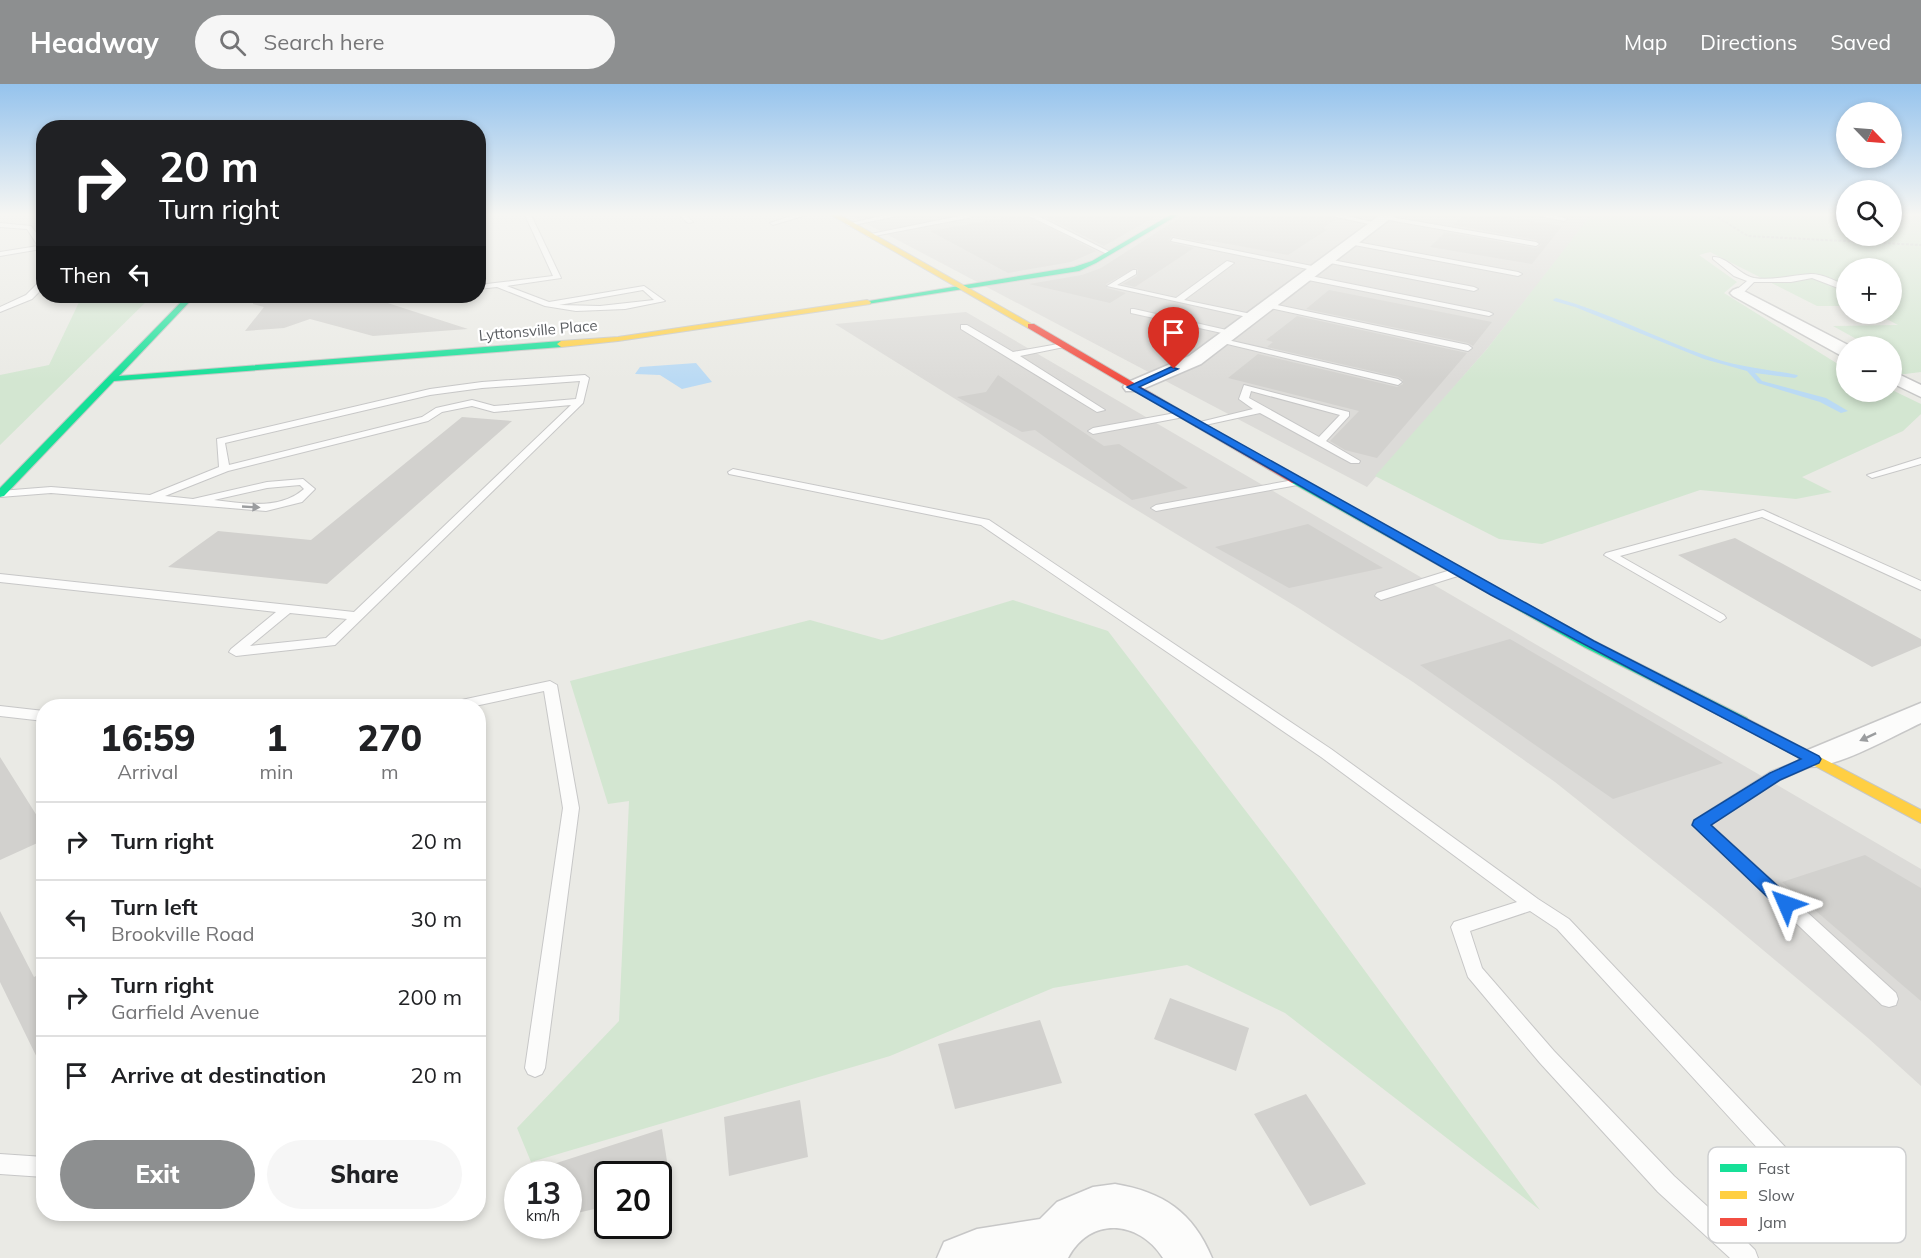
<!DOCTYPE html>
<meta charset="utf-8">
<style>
:root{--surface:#fff;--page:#f6f6f6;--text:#202124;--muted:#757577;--line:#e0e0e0;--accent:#8d8f90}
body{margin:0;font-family:Mulish,sans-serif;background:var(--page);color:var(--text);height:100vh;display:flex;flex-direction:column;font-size:22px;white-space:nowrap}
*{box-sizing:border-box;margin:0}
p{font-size:20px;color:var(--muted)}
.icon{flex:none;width:33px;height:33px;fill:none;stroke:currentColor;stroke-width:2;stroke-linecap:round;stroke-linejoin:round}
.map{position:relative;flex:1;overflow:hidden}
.panel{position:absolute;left:36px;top:615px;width:450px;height:522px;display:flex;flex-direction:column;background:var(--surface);border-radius:24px;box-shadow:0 3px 9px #0003}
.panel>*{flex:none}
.top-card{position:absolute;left:36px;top:36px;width:450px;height:183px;border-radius:24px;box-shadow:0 3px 9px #0003;background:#202124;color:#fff;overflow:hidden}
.needle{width:39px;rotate:115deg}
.controls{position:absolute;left:1836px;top:18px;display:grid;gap:12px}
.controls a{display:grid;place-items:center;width:66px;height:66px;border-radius:50%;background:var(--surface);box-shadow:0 3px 9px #0003;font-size:30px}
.speed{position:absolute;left:504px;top:1077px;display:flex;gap:12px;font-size:30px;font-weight:700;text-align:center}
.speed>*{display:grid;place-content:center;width:78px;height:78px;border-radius:50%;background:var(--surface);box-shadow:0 3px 9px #0003;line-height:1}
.speed small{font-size:15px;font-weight:400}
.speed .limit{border:3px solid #111;border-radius:9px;background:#fff;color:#111}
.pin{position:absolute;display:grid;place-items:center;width:51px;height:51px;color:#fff;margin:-62px -26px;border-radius:50% 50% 50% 0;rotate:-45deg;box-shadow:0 0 6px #0007}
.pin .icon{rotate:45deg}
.me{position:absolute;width:66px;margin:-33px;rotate:313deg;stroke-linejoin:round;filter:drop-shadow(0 0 4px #0008)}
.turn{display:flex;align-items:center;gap:21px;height:126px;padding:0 24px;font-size:27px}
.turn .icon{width:78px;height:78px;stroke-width:2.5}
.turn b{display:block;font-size:42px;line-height:51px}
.then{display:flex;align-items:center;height:57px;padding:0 24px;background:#0003;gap:12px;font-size:22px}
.eta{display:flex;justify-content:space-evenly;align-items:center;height:102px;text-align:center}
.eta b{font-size:36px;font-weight:800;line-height:42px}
.cta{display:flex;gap:12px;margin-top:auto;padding:12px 24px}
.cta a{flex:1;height:69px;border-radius:36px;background:var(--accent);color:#fff;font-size:24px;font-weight:800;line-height:69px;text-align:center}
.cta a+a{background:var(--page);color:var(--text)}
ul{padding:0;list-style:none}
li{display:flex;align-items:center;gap:18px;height:78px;padding:0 24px;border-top:2px solid var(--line)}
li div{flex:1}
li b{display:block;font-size:22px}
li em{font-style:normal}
header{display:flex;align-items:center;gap:36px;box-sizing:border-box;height:84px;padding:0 30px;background:var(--accent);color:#fff}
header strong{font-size:28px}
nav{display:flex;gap:33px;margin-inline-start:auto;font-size:21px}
.search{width:420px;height:54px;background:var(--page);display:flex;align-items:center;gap:15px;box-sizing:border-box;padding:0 21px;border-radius:33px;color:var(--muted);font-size:22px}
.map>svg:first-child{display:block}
</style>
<header>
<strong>Headway</strong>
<div class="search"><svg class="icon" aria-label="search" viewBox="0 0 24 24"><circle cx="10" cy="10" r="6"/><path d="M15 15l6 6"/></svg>Search here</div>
<nav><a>Map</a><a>Directions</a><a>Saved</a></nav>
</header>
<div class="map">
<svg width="1921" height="1174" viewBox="0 0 1921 1174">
<rect width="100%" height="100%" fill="#eaeae5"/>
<path fill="#dcdbd8" d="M 850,131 L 1592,131 L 1487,265 L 1367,403 Z
M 966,228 L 1921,785 L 1921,1002 L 1868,954 L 1714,825 L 1555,698 L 1413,598 L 1300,525 L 1013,351 L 835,240 Z"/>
<path fill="#d3e6d1" d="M 1591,131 L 1846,131 L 1846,152 L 1892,152 L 1892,131 L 1921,131 L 1921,288 L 1897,291 L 1892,288 L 1892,262 L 1869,262 L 1833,242 L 1898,241 L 1877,230 L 1892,230 L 1892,184 L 1846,184 L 1846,222 L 1817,222 L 1710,168 L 1699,171 L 1737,198 L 1724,209 L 1846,285 L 1846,308 L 1892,306 L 1921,320 L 1921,330 L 1903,347 L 1802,393 L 1832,408 L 1796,415 L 1700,406 L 1542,460 L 1499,455 L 1375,392 L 1487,265 Z
M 82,212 L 152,212 L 0,361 L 0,291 L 49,281 Z
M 1013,516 L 1108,547 L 1294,790 L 1540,1126 L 1285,929 L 1187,881 L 1053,904 L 890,972 L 531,1078 L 517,1044 L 619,937 L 629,717 L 608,720 L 570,597 L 810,536 L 882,556 Z"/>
<path fill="#badaf4" d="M 696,279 L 712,298 L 682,305 L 660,291 L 635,290 L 640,283 Z"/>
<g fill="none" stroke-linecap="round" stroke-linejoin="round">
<path fill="#badaf4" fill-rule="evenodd" d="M 1556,214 C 1608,228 1656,254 1707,272 C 1737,283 1767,285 1797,291 L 1798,292 L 1795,294 L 1755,289 L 1762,297 L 1826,314 L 1848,327 L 1841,329 L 1820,318 L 1758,299 L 1747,287 L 1704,275 L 1575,223 L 1554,217 L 1553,216 Z"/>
</g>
<path fill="#d2d1ce" d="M 1019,131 L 1025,131 L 1096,167 L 1071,178 L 1008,189 L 930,147 Z
M 1042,131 L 1158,131 L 1104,162 Z
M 1184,131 L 1325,131 L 1336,135 L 1323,144 L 1328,145 L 1288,171 L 1207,156 L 1203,158 L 1172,152 L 1169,156 L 1171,159 L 1194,164 L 1135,203 L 1123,200 L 1137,192 L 1138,186 L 1136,184 L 1106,200 L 1107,204 L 1126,209 L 1110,219 L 1029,200 L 1082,191 L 1101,184 Z
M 1464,131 L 1494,131 L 1562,142 L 1532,180 L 1430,163 L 1445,148 L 1536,164 L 1541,161 L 1536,156 L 1453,141 Z
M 1329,206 L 1492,238 L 1473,262 L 1468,259 L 1306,225 Z
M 254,212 L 366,212 L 468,245 L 373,252 L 310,235 L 284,244 L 245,247 L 264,223 L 253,220 Z
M 1297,232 L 1467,269 L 1377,374 L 1345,366 L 1330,357 L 1359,327 L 1228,294 L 1258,270 L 1397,303 L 1403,300 L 1403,296 L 1398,293 L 1267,263 L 1273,258 L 1266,256 Z
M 998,291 L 1104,362 L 1119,360 L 1188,404 L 1132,416 L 1035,346 L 1022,348 L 957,313 L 986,308 Z
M 462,333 L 512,337 L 327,500 L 168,483 L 218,447 L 311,456 Z
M 1308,440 L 1383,484 L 1289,504 L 1215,463 Z
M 1735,454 L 1921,555 L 1921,562 L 1872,583 L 1678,471 Z
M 1510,555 L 1723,679 L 1613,715 L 1420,581 Z
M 0,673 L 44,743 L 44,756 L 0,776 Z
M 1865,771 L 1921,804 L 1921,917 L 1782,798 Z
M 0,827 L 34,893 L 44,888 L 44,988 L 0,898 Z
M 1170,914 L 1249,944 L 1236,987 L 1154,955 Z
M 1040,936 L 1062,999 L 955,1025 L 938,960 Z
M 1306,1010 L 1366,1100 L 1310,1122 L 1254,1030 Z
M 800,1016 L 808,1073 L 729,1092 L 724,1033 Z
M 662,1045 L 669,1090 L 608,1090 L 608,1122 L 568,1131 L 568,1090 L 539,1090 L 538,1085 Z"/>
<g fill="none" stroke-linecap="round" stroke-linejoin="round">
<g stroke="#c7c7c7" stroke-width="2">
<path id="lane" d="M 525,131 L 531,131 L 561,194 L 507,202 L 549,218 L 644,202 L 665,217 L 625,225 L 576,227 L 545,222 L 497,203 L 478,205 L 478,201 L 553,192 ZM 643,206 L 654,216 L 600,222 L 559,221 Z
M 679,131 L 686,131 L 693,138 L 688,139 Z
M 794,131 L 806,131 L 773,141 L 770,139 Z
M 886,131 L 902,131 L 849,142 L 846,140 Z
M 964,131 L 973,133 L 869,153 L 866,151 Z
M 1027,131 L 1036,131 L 1112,169 L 1107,170 Z
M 1327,131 L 1343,131 L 1381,140 L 1378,142 Z
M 1535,131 L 1554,131 L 1567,135 L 1564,137 Z
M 1385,132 L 1536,158 L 1539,160 L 1536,162 L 1383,135 Z
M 0,139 L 31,142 L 44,159 L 44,167 L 41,165 L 0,172 L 0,168 L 38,162 L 27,145 L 0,143 Z
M 1173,154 L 1317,183 L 1321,185 L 1317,187 L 1171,157 Z
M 1351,157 L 1518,188 L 1522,190 L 1518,192 L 1349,160 Z
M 1713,173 C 1727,172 1739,191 1754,194 C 1773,197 1792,191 1811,190 C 1823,190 1836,197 1846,202 L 1846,207 L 1812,194 L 1791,198 L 1754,198 L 1741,211 L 1735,211 L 1735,207 L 1747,197 L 1734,192 L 1713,175 Z
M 1327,175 L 1474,203 L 1478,205 L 1474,207 L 1325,178 L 1323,177 Z
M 1227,177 L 1234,179 L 1184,216 L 1256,231 L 1256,235 L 1107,202 L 1133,186 L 1136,186 L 1136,190 L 1117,201 L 1176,214 Z
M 1306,191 L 1489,228 L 1493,230 L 1489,232 L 1303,195 L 1302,193 Z
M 41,196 L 44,196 L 44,203 L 32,215 L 0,228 L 0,223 L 26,211 Z
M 1268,219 L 1468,261 L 1472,264 L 1468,267 L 1265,223 L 1264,221 Z
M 1134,225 L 1231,247 L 1235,249 L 1231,251 L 1131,229 L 1131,225 Z
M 961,241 L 967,241 L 1013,268 L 1064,259 L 1064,263 L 1020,272 L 1105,326 L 1097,328 L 961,245 Z
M 1219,254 L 1398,295 L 1402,298 L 1398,301 L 1219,258 Z
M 585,291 L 589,294 L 583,319 L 335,561 L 236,572 L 229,568 L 231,565 L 276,528 L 0,498 L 0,490 L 354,528 L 571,321 L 494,328 L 472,322 L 442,328 L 428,337 L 228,387 L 165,412 L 193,415 L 267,398 L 303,395 L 315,405 L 302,418 L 266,427 L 51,409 L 0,413 L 0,407 L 51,403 L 150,411 L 219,383 L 217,355 L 430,305 L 482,298 ZM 580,297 L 576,315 L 494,322 L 472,316 L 436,324 L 422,333 L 229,381 L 225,359 L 430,311 L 482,304 ZM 300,401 L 304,405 C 279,427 244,419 214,416 L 267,404 ZM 290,529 L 347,535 L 326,554 L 250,562 Z
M 1244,301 L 1349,328 L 1349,332 L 1326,357 L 1360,377 L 1359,379 L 1351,379 L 1260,329 L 1196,343 L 1196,339 L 1253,325 L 1239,315 ZM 1251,307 L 1340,331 L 1319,353 L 1249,314 Z
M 1181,328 L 1184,329 L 1184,333 L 1093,350 L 1088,347 L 1093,344 Z
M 1921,374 L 1921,380 L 1872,394 L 1867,391 Z
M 733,385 L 989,436 L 1331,665 L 1538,815 L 1569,835 L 1807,1086 L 1810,1093 L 1807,1100 L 1748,1159 L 1755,1166 L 1758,1174 L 1730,1174 L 1658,1108 L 1540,979 L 1468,893 L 1451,843 L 1454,838 L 1517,818 L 1321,673 L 981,441 L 729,390 L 728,388 ZM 1530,827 L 1557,845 L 1784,1093 L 1731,1144 L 1674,1092 L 1554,967 L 1482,884 L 1470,847 Z
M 1299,395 L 1304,398 L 1303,400 L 1156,427 L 1151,424 L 1156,421 Z
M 1763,426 L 1921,497 L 1921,506 L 1762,433 L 1620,472 L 1724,531 L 1726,534 L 1720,538 L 1604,471 L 1606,469 Z
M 1457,484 L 1463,488 L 1461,491 L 1381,516 L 1375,512 L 1377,509 Z
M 550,597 L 557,601 L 579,724 L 545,984 L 542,990 L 535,993 L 528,990 L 525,984 L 563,724 L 544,607 L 475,622 L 450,622 L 457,617 Z
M 0,622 L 44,627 L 44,637 L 0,632 Z
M 1814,670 L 1819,671 L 1821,675 L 1819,679 L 1780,696 L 1711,741 L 1896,909 L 1898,915 L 1896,921 L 1889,923 L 1882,921 L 1692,740 L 1694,736 L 1770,688 Z
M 0,1070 L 44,1073 L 44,1093 L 0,1090 Z"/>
</g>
<g stroke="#c7c7c7" stroke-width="3">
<path id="street" d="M 1380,131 L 1395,131 L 1201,280 L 1138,307 L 1126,307 L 1123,303 L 1126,299 L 1189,272 Z
M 1738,204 L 1850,262 L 1846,262 L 1846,272 L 1840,271 L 1733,212 L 1730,209 L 1733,206 Z
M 1892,287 L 1921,301 L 1921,313 L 1892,299 Z
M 1921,619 L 1921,639 C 1895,651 1829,689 1803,682 L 1799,675 L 1803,668 Z
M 1115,1100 C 1163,1108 1193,1128 1212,1174 L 1163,1174 C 1139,1136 1090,1132 1068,1174 L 937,1174 L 944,1158 L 977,1145 L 1040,1135 L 1057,1118 L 1093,1103 Z"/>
</g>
<g stroke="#c6c7c5" stroke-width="2">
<path id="fast" d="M 1170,131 L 1178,131 L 1096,179 L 1079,187 L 867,220 L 863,218 L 1074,183 L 1092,177 Z
M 187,212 L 195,212 L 119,292 L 561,257 L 565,260 L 561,263 L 114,297 L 4,412 L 0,413 L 0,404 Z
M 1296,394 L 1594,557 L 1747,634 L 1749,637 L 1747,640 L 1737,640 L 1584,563 L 1292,399 L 1292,395 Z"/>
</g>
<g stroke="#c6c7c5" stroke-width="2">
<path id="slow" d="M 831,131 L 840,131 L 1035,242 L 1028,244 Z
M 867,216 L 871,218 L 870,220 L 618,257 L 561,263 L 557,260 L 561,257 L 618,253 Z
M 1742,632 L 1921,726 L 1921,739 L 1737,640 L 1735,637 L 1737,634 Z"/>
</g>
<g stroke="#c6c7c5" stroke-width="2">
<path id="jam" d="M 1028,240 L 1034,240 L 1301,397 L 1300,399 L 1292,399 L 1028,244 Z"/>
</g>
<path stroke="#c8ccc9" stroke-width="2" stroke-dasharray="3 1.5" stroke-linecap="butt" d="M 1714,131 L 1748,152 L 1921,161"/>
<use href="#lane" fill="#fcfcfb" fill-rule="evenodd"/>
<use href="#street" fill="#fcfcfb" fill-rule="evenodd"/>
<use href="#fast" fill="#16e098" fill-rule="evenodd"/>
<use href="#slow" fill="#ffcf43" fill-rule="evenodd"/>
<use href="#jam" fill="#f24e42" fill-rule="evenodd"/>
</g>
<defs><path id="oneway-solid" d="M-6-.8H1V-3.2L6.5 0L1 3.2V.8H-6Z" transform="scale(1.5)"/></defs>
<g fill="#9b9d9f">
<use href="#oneway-solid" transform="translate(251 423) rotate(3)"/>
<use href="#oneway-solid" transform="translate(1868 653) rotate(155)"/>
</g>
<linearGradient id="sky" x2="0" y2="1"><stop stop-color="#95c3ed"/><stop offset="0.44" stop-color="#f6f6f3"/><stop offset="1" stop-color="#f6f6f3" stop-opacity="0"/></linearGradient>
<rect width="1921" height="296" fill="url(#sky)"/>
<path fill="#1a73e8" stroke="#114b97" stroke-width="1.5" d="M 1171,283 L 1178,285 L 1139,303 L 1594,557 L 1819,672 L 1821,675 L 1819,679 L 1780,696 L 1711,741 L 1792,815 L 1795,820 L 1792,825 L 1786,827 L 1780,825 L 1692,741 L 1694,736 L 1770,689 L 1801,675 L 1491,511 L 1127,303 Z"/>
<g text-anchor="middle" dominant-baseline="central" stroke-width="4.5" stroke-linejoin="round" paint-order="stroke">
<g font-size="15" fill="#5b5e62" stroke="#fff">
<text transform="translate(538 246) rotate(-5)">Lyttonsville Place</text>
</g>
</g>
<rect x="1708" y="1063" width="198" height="96" rx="9" fill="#fff" stroke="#cecfd0" stroke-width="1.5"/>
<rect x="1720" y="1080" width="27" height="8" fill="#16e098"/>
<rect x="1720" y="1107" width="27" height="8" fill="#ffcf43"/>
<rect x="1720" y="1134" width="27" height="8" fill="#f24e42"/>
<g font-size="16" fill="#5b5e62">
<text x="1758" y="1090">Fast</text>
<text x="1758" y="1117">Slow</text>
<text x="1758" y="1144">Jam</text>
</g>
</svg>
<div class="controls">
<a><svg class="needle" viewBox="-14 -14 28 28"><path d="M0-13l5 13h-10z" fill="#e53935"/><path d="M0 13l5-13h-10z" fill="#757577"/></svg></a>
<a><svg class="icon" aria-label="search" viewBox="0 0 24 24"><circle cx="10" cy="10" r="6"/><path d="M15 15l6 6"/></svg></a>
<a>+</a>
<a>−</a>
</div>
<div class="speed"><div>13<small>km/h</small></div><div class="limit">20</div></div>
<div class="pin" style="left:1174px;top:285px;background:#d93025"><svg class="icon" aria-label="arrive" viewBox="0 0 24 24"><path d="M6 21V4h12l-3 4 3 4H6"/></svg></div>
<svg class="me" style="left:1786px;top:820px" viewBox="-20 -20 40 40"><path d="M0-17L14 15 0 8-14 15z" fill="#1a73e8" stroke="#fff" stroke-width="4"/></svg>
<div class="top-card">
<div class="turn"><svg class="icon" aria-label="right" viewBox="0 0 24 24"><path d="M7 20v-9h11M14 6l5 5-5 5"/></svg><div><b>20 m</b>Turn right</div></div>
<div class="then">Then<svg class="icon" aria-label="left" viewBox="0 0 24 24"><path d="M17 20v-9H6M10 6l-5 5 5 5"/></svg></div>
</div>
<section class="panel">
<div class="eta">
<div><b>16:59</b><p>Arrival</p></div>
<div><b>1</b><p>min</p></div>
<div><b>270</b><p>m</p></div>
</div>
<ul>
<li><svg class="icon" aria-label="right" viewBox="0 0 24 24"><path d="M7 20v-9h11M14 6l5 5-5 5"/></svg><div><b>Turn right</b></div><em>20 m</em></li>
<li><svg class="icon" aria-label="left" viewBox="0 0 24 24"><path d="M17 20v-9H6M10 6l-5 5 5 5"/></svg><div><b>Turn left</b><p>Brookville Road</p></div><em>30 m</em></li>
<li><svg class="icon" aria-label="right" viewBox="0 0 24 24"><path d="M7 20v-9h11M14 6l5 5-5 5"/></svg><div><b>Turn right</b><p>Garfield Avenue</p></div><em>200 m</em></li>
<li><svg class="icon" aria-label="arrive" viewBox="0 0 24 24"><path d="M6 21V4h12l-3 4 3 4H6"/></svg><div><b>Arrive at destination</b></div><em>20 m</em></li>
</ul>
<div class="cta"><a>Exit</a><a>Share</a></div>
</section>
</div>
